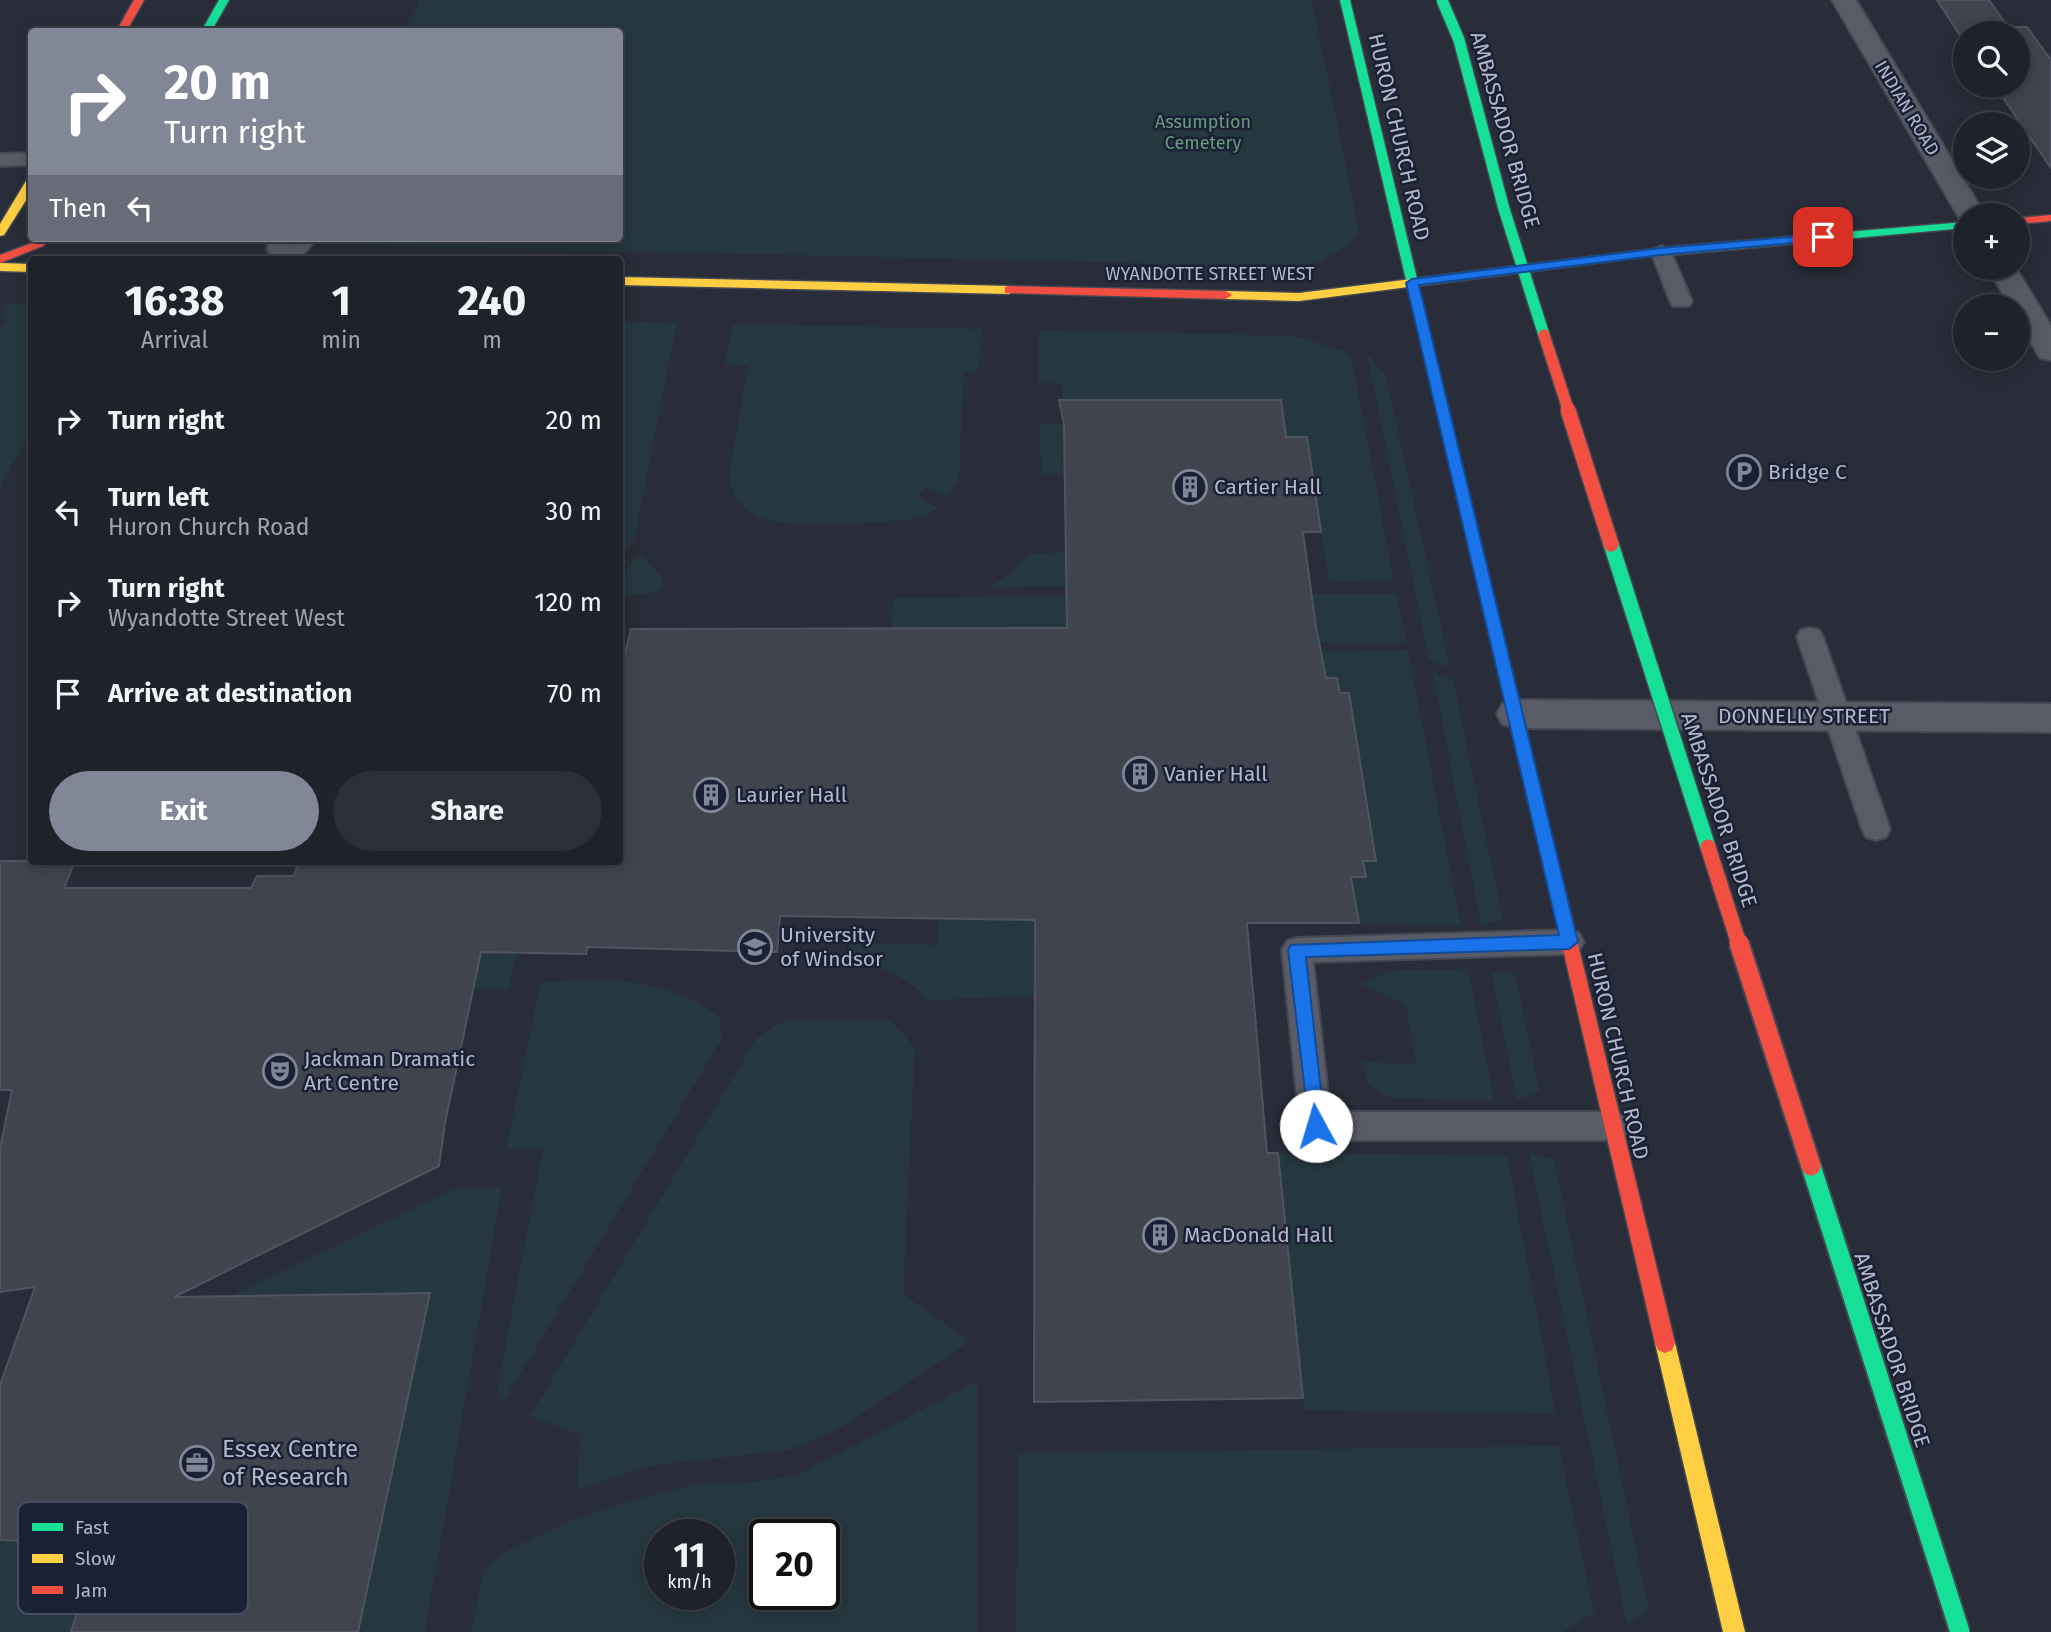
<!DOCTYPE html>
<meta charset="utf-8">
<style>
:root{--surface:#1e222b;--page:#2b2f37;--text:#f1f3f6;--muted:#a1a4a9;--line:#3c3f47;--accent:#828797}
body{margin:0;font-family:"Fira Sans",sans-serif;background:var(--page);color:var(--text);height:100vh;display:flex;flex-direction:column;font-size:26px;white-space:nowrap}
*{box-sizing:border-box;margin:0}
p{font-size:23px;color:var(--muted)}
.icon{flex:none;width:38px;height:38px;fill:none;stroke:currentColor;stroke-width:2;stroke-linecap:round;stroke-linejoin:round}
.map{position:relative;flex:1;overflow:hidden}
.panel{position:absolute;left:28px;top:256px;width:595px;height:609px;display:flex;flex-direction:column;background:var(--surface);border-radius:7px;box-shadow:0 4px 18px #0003,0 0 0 2px var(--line)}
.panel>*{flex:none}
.banner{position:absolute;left:28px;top:28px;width:595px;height:214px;border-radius:7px;box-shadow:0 4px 18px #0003,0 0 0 2px var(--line);background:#828797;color:#fff;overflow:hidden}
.tools{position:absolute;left:1953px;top:21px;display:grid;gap:14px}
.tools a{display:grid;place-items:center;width:77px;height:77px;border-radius:50%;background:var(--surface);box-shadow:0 4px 18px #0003,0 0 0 2px var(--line);font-size:35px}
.speed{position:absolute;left:644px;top:1519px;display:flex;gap:14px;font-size:35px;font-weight:700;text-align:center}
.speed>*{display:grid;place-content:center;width:91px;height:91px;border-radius:50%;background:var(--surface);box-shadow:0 4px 18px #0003,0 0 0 2px var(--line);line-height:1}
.speed small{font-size:18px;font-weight:400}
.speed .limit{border:4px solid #111;border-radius:10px;background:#fff;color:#111}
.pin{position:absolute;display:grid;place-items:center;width:60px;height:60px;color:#fff;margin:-30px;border-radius:14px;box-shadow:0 4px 10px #0006}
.me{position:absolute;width:77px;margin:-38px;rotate:354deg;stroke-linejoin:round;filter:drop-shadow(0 0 5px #0008)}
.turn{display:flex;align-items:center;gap:24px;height:147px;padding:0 21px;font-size:32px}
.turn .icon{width:91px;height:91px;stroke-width:2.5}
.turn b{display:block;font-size:49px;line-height:60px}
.then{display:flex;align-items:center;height:66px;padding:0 21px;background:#0003;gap:14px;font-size:26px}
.eta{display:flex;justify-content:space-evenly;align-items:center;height:119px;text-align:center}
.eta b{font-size:42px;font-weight:700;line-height:49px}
.primary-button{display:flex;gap:14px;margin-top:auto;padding:14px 21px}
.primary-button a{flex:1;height:80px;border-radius:42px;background:var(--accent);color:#fff;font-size:28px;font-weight:700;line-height:80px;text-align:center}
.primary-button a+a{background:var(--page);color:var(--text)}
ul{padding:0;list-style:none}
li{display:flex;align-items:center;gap:21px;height:91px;padding:0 21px}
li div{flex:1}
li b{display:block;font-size:26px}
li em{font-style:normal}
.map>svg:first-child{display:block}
</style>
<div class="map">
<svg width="2051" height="1632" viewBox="0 0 2051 1632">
<rect width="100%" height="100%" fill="#282d39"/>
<path fill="#25373f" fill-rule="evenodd" d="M 420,0 L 1312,0 L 1359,232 L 1340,251 L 1309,267 L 315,244 L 318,238 L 620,238 L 620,32 L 406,31 Z
M 7,303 L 31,304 L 31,431 L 0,488 L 0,330 L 7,319 L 0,319 Z
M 620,321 L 677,323 L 634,540 L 620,555 Z
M 733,324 L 982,329 L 978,371 L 964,371 L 959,478 L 948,497 L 926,488 L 917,497 L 938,508 C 928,515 915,519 903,520 C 874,523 782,528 759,517 C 741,509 731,494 729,476 L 748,366 L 725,365 Z
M 1043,330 L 1295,336 L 1347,352 L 1352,359 L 1394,581 L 1329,582 L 1307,438 L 1286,437 L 1281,400 L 1063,400 L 1061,383 L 1039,383 L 1039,332 Z
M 1367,353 L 1386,376 L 1450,667 L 1429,661 Z
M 1040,424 L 1064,424 L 1065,473 L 1041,474 Z
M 1066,552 L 1306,552 L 1311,584 L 988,587 L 1004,578 L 1031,554 Z
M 644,556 L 664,580 L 661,587 L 651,593 L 620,596 L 620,579 L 635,558 Z
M 1120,594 L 1396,594 L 1407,643 L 1320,643 L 1317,627 L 1200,627 Z
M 1103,596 L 1145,628 L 892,628 L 893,598 Z
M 1408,650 L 1461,925 L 1359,923 L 1351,877 L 1363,861 L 1375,861 L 1355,810 L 1370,809 L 1366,788 L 1353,788 L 1348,761 L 1360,760 L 1357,741 L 1345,741 L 1352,712 L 1349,693 L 1340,693 L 1337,678 L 1326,678 L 1321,651 Z
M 1433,674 L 1453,680 L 1503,919 L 1481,925 Z
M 500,861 L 536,861 L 509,989 L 474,989 Z
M 939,919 L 1035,920 L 1035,996 L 929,1000 C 909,978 878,964 849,960 L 850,943 L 937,945 Z
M 1468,969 L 1494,1100 L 1391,1098 L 1368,1084 L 1361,1062 L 1416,1064 L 1406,1004 L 1360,984 L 1395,970 Z
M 1491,971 L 1515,974 L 1540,1092 L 1517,1100 Z
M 605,980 C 645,982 687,991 719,1017 L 722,1038 L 502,1404 L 498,1385 L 543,1149 L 506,1148 L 541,982 Z
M 790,1020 L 890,1021 L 915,1047 L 903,1294 L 970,1341 L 835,1431 L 789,1450 L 648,1466 L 577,1490 L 580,1435 L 530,1416 L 756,1039 L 776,1025 Z
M 1278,1153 L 1507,1155 L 1556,1414 L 1304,1410 Z
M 1529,1153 L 1554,1159 L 1649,1610 L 1627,1624 Z
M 502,1188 L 425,1632 L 358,1632 L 429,1294 L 230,1296 L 454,1189 Z
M 978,1381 L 978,1632 L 471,1632 L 484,1569 L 507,1551 L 567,1522 L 637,1499 L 696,1484 L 744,1483 L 795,1476 ZM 660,1535 L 719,1535 L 719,1594 L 660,1594 ZM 765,1535 L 824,1535 L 824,1594 L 765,1594 Z
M 1559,1446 L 1594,1613 L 1563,1632 L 1016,1632 L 1018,1453 Z
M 0,1540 L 99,1544 L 71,1632 L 0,1632 Z"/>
<path fill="#40444e" stroke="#505460" stroke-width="2" d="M 1937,0 L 1989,0 L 2008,27 L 2027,27 L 2051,60 L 2051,168 L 1995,86 L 2018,86 L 2018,33 L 1965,33 L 1965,43 Z
M 1059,400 L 1281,400 L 1286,437 L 1307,437 L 1321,532 L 1303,532 L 1316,627 L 1326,678 L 1337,678 L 1340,693 L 1349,693 L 1376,861 L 1363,861 L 1366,877 L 1351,877 L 1359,923 L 1247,923 L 1267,1153 L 1278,1153 L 1303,1398 L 1034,1402 L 1035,920 L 780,916 L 777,952 L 587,947 L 586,954 L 481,952 L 445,1123 L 439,1166 L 174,1297 L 430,1293 L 358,1632 L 71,1632 L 99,1544 L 0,1540 L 0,1385 L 35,1287 L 0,1292 L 0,1149 L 12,1090 L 0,1090 L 0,861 L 75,861 L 64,888 L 251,888 L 257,876 L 294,876 L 299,861 L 620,861 L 620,673 L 631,629 L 1067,628 L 1064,424 Z"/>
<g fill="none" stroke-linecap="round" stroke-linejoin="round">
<g stroke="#454852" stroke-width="4">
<path id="lane" d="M 32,153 L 32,165 L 0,166 L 0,154 Z
M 271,238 L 291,238 L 288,247 L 295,238 L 315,238 C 306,258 296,259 274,259 L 267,249 Z
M 1661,246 L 1671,252 L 1692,301 L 1689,306 L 1673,306 L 1670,301 L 1651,252 Z
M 1810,628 L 1819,630 L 1823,637 L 1890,829 L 1886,837 L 1876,840 L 1866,837 L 1862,829 L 1797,637 L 1801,630 Z
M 1569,930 L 1579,933 L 1584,942 L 1579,951 L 1569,954 L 1313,962 L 1330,1112 L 1613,1112 L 1624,1116 L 1629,1126 L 1624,1136 L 1613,1140 L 1316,1140 L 1305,1136 L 1300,1126 L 1282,950 L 1287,941 L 1297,938 Z"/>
</g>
<g stroke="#454852" stroke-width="4">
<path id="street" d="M 1832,0 L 1856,0 L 1985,215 L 1965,215 L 1965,222 L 1961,221 Z
M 1988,268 L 2016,268 L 2051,326 L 2051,360 L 2040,358 L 2018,320 L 2018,306 L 2010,306 Z
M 1515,700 L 2051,704 L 2051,732 L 1515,728 L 1502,724 L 1497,714 L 1502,704 Z"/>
</g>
<g stroke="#454852" stroke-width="3">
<path id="fast" d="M 219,0 L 229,0 L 211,32 L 201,32 Z
M 1340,0 L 1350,0 L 1451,420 L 1445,424 L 1439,420 Z
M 1965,222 L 1965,228 L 1670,255 L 1664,251 L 1670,247 Z"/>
</g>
<g stroke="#454852" stroke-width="3">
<path id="slow" d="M 32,178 L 32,191 L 4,235 L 0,236 L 0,224 L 26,181 Z
M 1670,247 L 1676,251 L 1674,253 L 1299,301 L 1226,299 L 1220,295 L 1226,291 L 1299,293 Z
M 0,263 L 32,264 L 32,272 L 0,271 Z
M 620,277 L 1009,286 L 1015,290 L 1009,294 L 620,285 Z
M 1445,416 L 1451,420 L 1575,932 L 1573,937 L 1567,939 L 1561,937 L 1559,932 L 1439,420 Z
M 1665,1333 L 1672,1336 L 1675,1343 L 1745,1632 L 1723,1632 L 1655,1343 L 1658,1336 Z"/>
</g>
<g stroke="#454852" stroke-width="3">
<path id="jam" d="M 134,0 L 144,0 L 126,32 L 116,32 Z
M 2051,215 L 2051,221 L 2018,224 L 2018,218 Z
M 38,238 L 50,238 L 43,246 L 0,263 L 0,255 L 35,242 Z
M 1009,286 L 1226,291 L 1232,295 L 1226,299 L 1005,293 L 1005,287 Z
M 1567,925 L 1573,927 L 1575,932 L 1675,1343 L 1672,1350 L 1665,1353 L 1658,1350 L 1655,1343 L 1559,932 L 1561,927 Z"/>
</g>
<use href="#lane" fill="#595c66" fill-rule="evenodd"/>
<use href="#street" fill="#595c66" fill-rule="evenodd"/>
<use href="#fast" fill="#16e098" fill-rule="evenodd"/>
<use href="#slow" fill="#ffcf43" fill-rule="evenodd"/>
<use href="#jam" fill="#f24e42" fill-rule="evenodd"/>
<g stroke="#454954" stroke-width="14" stroke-linecap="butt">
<path id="fast-bridge-far2" d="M 1442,0 L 1459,40 L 1504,209 L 1544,335"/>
</g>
<g stroke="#454954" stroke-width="18" stroke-linecap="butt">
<path id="fast-bridge-far1" d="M 1611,544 L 1708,847"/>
</g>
<g stroke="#454954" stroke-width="23" stroke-linecap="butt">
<path id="fast-bridge" d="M 1811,1166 L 1960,1632"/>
</g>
<g stroke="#454954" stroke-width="14" stroke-linecap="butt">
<path id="jam-bridge-far2" d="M 1544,335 L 1569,412"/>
</g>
<g stroke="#454954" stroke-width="18" stroke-linecap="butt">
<path id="jam-bridge-far1" d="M 1568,410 L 1611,544
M 1708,847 L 1739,944"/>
</g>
<g stroke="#454954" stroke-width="23" stroke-linecap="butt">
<path id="jam-bridge" d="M 1739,943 L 1811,1166"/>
</g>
<use href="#fast-bridge-far2" stroke="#16e098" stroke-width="11"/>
<use href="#fast-bridge-far1" stroke="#16e098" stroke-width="15"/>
<use href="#fast-bridge" stroke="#16e098" stroke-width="19"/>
<use href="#jam-bridge-far2" stroke="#f24e42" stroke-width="11"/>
<use href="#jam-bridge-far1" stroke="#f24e42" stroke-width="15"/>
<use href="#jam-bridge" stroke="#f24e42" stroke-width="19"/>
</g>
<path fill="#1a73e8" stroke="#114b97" stroke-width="2" d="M 1823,234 L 1827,235 L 1827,240 L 1661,255 L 1419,285 L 1578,942 L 1569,949 L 1306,957 L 1325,1126 L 1323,1132 L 1316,1134 L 1310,1132 L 1288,950 L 1291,945 L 1559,935 L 1406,283 L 1412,279 L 1661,248 Z"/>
<defs>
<g id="parking-ring" transform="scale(1.75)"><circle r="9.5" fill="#1b2134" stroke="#828797" stroke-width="1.5"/><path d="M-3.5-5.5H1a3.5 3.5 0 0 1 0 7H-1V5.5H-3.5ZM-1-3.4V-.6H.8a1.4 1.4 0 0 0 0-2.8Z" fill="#828797"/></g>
<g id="building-ring" transform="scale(1.75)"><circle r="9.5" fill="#1b2134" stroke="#828797" stroke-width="1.5"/><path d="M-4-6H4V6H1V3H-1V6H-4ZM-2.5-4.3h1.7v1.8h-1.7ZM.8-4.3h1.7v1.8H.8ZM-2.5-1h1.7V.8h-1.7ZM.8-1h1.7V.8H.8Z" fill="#828797"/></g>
<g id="university-ring" transform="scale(1.75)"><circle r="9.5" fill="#1b2134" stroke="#828797" stroke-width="1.5"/><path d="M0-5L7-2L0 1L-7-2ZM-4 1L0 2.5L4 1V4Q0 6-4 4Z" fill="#828797"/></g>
<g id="theatre-ring" transform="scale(1.75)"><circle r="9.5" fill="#1b2134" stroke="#828797" stroke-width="1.5"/><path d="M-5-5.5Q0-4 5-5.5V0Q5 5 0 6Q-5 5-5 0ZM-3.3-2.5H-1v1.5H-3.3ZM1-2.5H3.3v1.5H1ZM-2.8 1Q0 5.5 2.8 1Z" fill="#828797"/></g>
<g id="office-ring" transform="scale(1.75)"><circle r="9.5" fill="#1b2134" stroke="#828797" stroke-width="1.5"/><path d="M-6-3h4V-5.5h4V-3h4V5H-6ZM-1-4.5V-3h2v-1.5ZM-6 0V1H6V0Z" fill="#828797"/></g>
</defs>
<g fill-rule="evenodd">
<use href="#parking-ring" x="1744" y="472"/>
<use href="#building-ring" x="1190" y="487"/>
<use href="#building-ring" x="1140" y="774"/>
<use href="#building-ring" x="711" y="795"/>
<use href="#university-ring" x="755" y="947"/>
<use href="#theatre-ring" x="280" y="1071"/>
<use href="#building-ring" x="1160" y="1235"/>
<use href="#office-ring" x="197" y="1463"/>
</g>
<g text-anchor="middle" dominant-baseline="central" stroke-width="5" stroke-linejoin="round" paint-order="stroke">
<g font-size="18" fill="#b2b7ca" stroke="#1b2134">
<text transform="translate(1907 108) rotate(59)">INDIAN ROAD</text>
<text x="1210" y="274">WYANDOTTE STREET WEST</text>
</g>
<g font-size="18" fill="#679d7c" stroke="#1b2134">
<text x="1203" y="122">Assumption<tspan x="1203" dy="21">Cemetery</tspan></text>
</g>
<g font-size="21" fill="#b2b7ca" stroke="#1b2134">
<text transform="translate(1505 130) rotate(74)">AMBASSADOR BRIDGE</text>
<text transform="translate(1399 137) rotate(77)">HURON CHURCH ROAD</text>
<text x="1804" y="716">DONNELLY STREET</text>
<text transform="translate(1719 810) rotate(72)">AMBASSADOR BRIDGE</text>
<text transform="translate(1618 1056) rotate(77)">HURON CHURCH ROAD</text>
<text transform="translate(1892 1350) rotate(72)">AMBASSADOR BRIDGE</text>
</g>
<g font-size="21" fill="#b2b7ca" stroke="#1b2134" text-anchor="start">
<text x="1768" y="472">Bridge C</text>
<text x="1214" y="487">Cartier Hall</text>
<text x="1164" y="774">Vanier Hall</text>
<text x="736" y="795">Laurier Hall</text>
<text x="780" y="935">University<tspan x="780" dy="24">of Windsor</tspan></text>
<text x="304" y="1059">Jackman Dramatic<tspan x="304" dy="24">Art Centre</tspan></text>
<text x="1184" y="1235">MacDonald Hall</text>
</g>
<g font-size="24" fill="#b2b7ca" stroke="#1b2134" text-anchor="start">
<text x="222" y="1449">Essex Centre<tspan x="222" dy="28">of Research</tspan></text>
</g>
</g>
<rect x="18" y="1502" width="230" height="112" rx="10" fill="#1b2134" stroke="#484e61" stroke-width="2"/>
<rect x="32" y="1523" width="31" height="8" fill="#16e098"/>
<rect x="32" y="1554" width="31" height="9" fill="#ffcf43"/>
<rect x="32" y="1586" width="31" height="8" fill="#f24e42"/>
<g font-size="19" fill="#b2b7ca">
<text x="75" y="1534">Fast</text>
<text x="75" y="1565">Slow</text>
<text x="75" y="1597">Jam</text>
</g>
</svg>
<div class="tools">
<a><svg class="icon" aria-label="search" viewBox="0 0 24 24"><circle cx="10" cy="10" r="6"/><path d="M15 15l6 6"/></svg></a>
<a><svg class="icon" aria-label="layers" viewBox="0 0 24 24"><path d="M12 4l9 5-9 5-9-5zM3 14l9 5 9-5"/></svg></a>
<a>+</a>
<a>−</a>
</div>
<div class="speed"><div>11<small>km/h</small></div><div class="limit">20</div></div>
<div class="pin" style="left:1823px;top:237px;background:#d93025"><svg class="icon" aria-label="arrive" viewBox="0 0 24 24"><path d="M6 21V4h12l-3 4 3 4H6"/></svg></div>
<svg class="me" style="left:1316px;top:1126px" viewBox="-20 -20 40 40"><circle r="19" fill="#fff"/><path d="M0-13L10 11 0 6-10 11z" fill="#1a73e8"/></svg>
<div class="banner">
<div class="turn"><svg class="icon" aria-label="right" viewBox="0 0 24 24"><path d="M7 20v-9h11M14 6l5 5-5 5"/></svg><div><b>20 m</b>Turn right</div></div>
<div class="then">Then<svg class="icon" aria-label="left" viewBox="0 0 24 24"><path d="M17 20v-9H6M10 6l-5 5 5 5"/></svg></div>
</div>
<section class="panel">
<div class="eta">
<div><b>16:38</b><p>Arrival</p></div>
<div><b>1</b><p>min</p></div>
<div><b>240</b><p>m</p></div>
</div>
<ul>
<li><svg class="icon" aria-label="right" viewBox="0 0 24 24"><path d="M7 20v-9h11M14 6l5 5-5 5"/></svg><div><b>Turn right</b></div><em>20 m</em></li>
<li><svg class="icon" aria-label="left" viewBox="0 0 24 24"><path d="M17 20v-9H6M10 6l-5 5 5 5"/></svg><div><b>Turn left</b><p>Huron Church Road</p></div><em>30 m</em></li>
<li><svg class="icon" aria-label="right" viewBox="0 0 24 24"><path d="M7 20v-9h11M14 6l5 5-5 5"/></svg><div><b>Turn right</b><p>Wyandotte Street West</p></div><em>120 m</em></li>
<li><svg class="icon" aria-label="arrive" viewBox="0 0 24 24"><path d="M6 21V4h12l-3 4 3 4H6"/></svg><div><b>Arrive at destination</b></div><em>70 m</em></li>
</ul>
<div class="primary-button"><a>Exit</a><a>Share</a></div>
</section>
</div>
